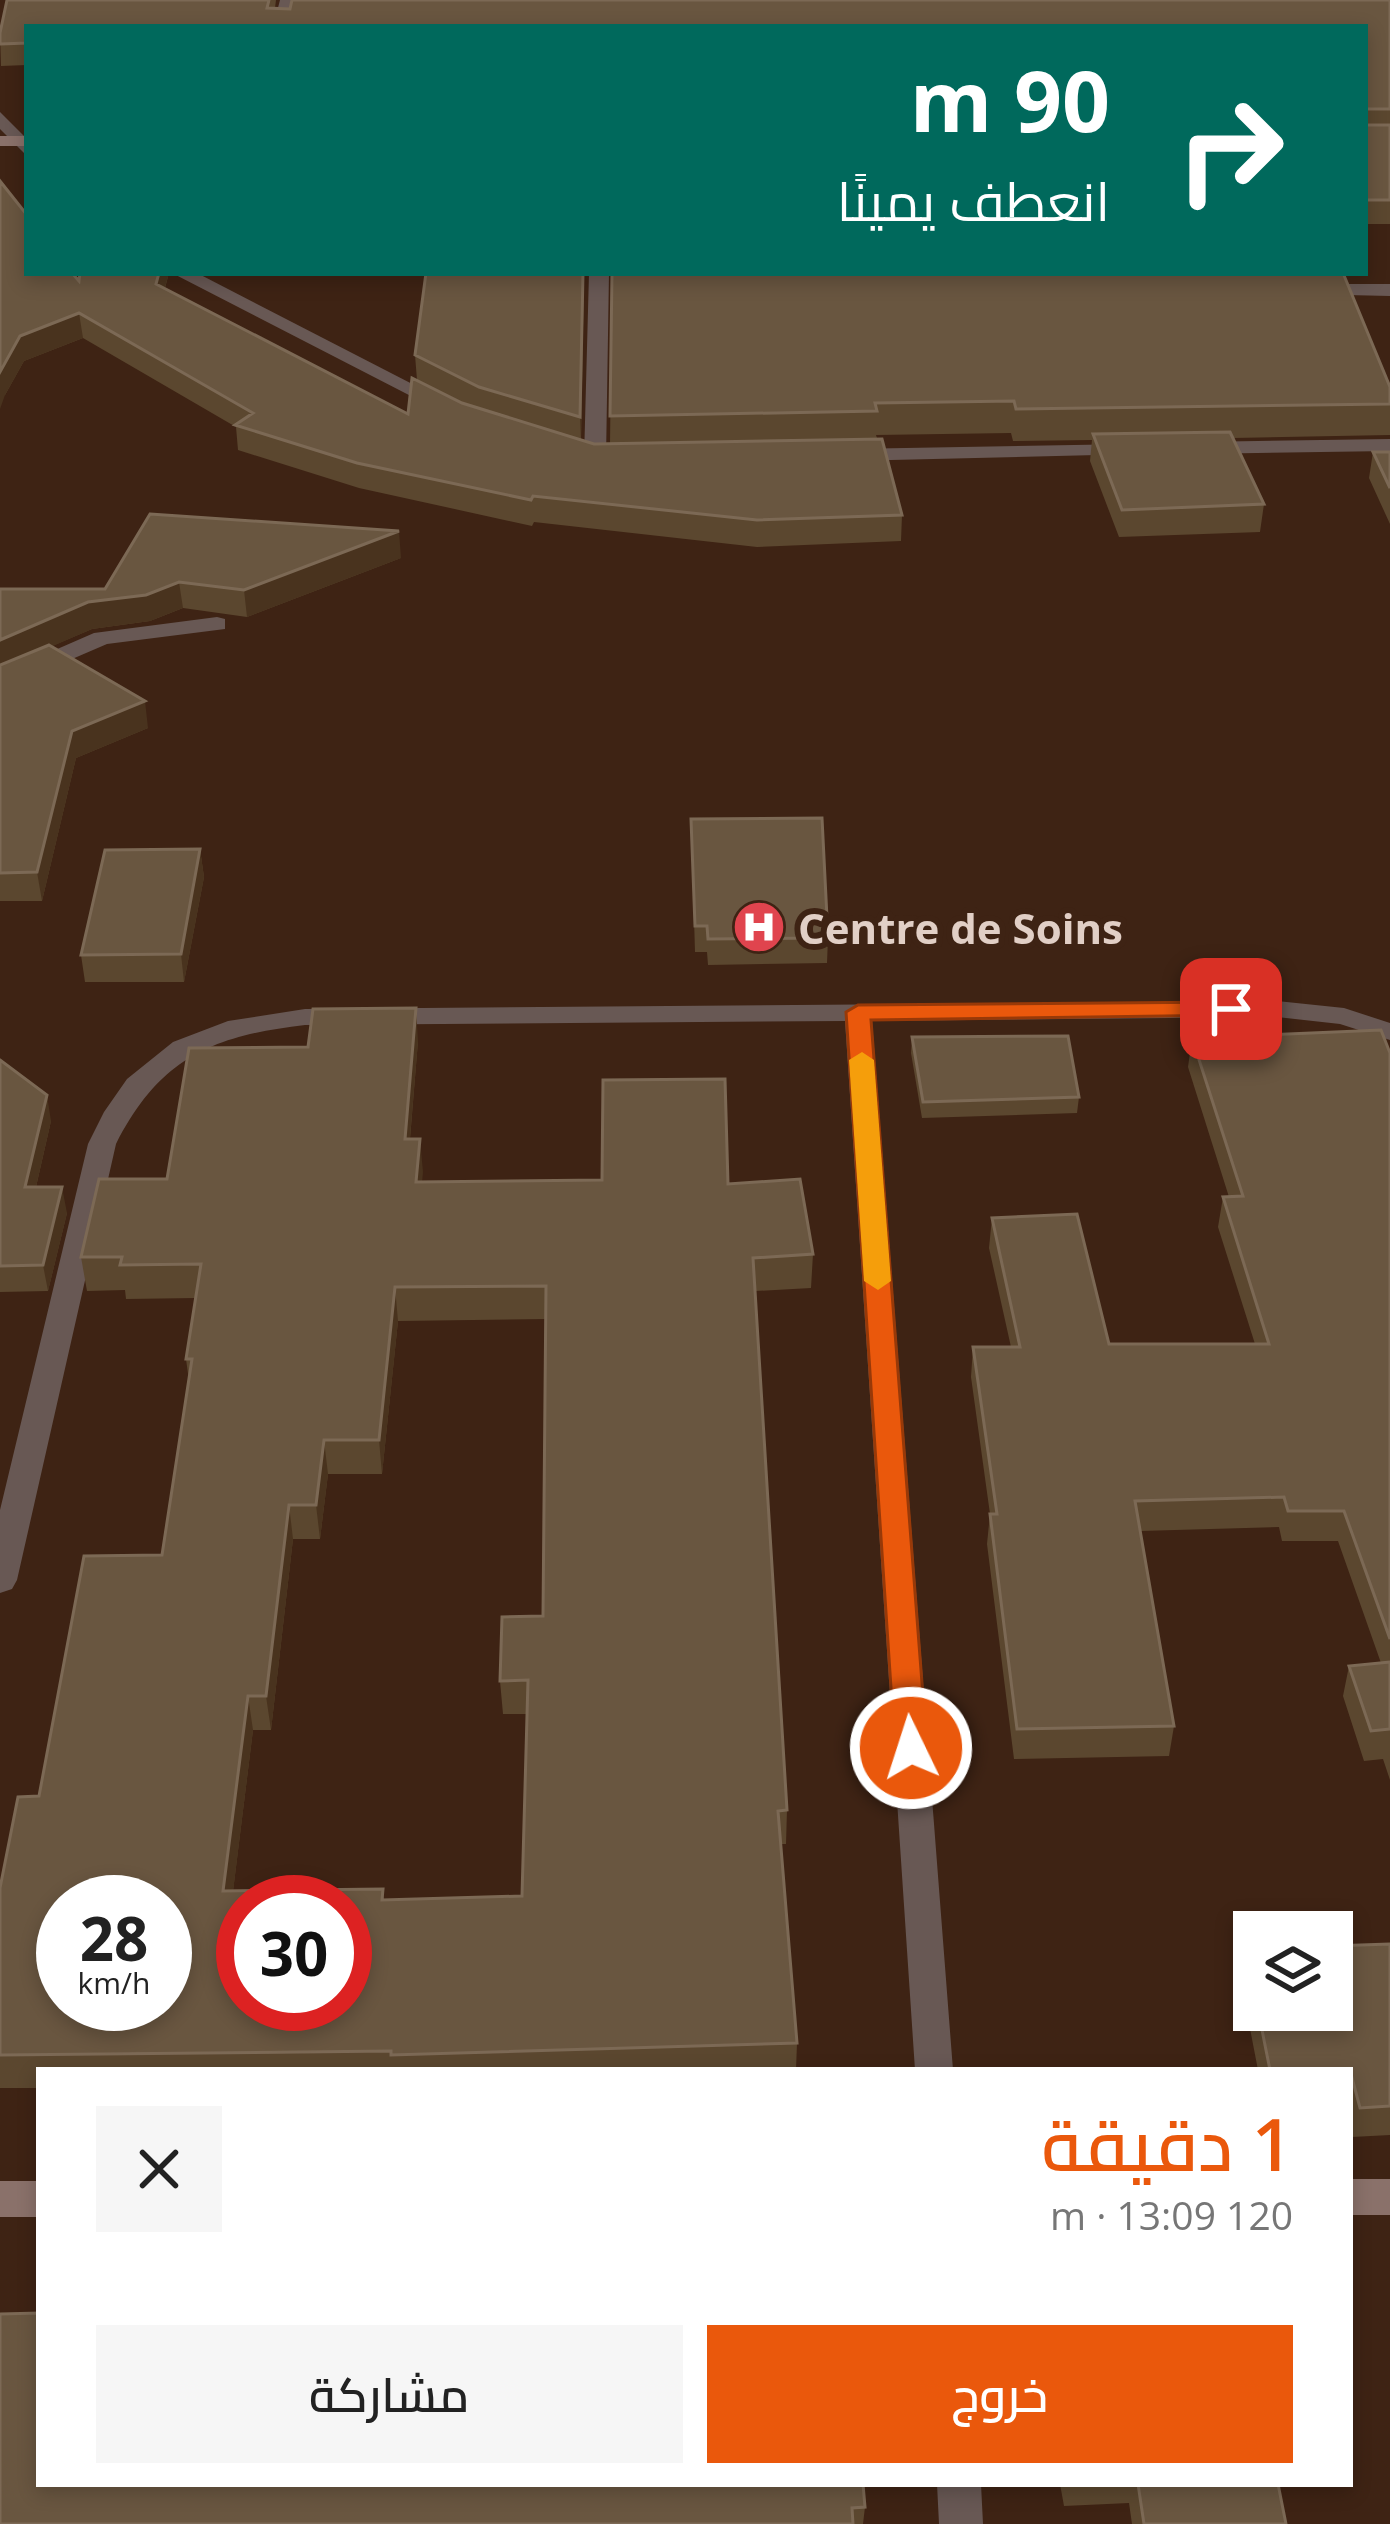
<!DOCTYPE html>
<html lang="ar">
<meta charset="utf-8">
<style>
:root{--surface:#fff;--page:#f6f6f6;--text:#222;--muted:#767676;--accent:#ea580c}
body{margin:0;font-family:"Open Sans",Cairo,sans-serif;background:var(--page);color:var(--text);direction:rtl;height:100vh;display:flex;flex-direction:column;font-size:45px;white-space:nowrap}
*{box-sizing:border-box;margin:0}
p{font-size:39px;color:var(--muted)}
.icon{flex:none;width:66px;height:66px;fill:none;stroke:currentColor;stroke-width:2;stroke-linecap:round;stroke-linejoin:round}
.map{position:relative;flex:1;overflow:hidden;direction:ltr}
.sheet{position:absolute;left:36px;top:2067px;width:1317px;height:420px;display:flex;flex-direction:column;background:var(--surface);border-radius:0px;box-shadow:0 6px 18px #0003;direction:rtl}
.sheet>*{flex:none}
.hud{position:absolute;left:24px;top:24px;width:1344px;height:252px;border-radius:0px;box-shadow:0 6px 18px #0003;direction:rtl;background:#00695c;color:#fff;overflow:hidden}
.controls{position:absolute;left:1233px;top:1911px;display:grid;gap:24px}
.controls a{display:grid;place-items:center;width:120px;height:120px;border-radius:0px;background:var(--surface);box-shadow:0 6px 18px #0003;font-size:60px}
.speed{position:absolute;left:36px;top:1875px;display:flex;gap:24px;font-size:60px;font-weight:700;text-align:center}
.speed>*{display:grid;place-content:center;width:156px;height:156px;border-radius:50%;background:var(--surface);box-shadow:0 6px 18px #0003;line-height:1}
.speed small{font-size:30px;font-weight:400}
.speed .limit{border:18px solid #d22;background:#fff;color:#111}
.pin{position:absolute;display:grid;place-items:center;width:102px;height:102px;color:#fff;margin:-51px;border-radius:24px;box-shadow:0 6px 18px #0006}
.me{position:absolute;width:132px;margin:-66px;rotate:356deg;stroke-linejoin:round;filter:drop-shadow(0 0 9px #0008)}
.turn{display:flex;align-items:center;gap:42px;height:252px;padding:0 60px;font-size:54px}
.turn .icon{width:156px;height:156px;stroke-width:2.5}
.turn b{display:block;font-size:84px;line-height:102px}
.round{display:grid;place-items:center;flex:none;width:126px;height:126px;border-radius:0px;background:var(--page)}
.summary{display:flex;align-items:center;justify-content:space-between;height:204px;padding:0 60px}
h1{font-size:72px;font-weight:600;line-height:90px;color:var(--accent)}
.cta{display:flex;gap:24px;margin-top:auto;padding:24px 60px}
.cta a{flex:1;height:138px;border-radius:0px;background:var(--accent);color:#fff;font-size:48px;font-weight:600;line-height:138px;text-align:center}
.cta a+a{background:var(--page);color:var(--text)}
.map>svg:first-child{display:block}
</style>
<div class="map">
<svg width="1390" height="2524" viewBox="0 0 1390 2524">
<rect width="100%" height="100%" fill="#3e2314"/>
<g fill="none" stroke-linecap="round" stroke-linejoin="round">
<path fill="#685854" fill-rule="evenodd" d="M 280,0 L 296,0 L 289,27 L 273,27 Z
M 0,112 L 27,139 L 27,156 L 0,129 Z
M 172,273 L 197,273 L 455,406 L 438,410 Z
M 589,273 L 609,273 L 606,459 L 595,465 L 584,459 Z
M 1310,284 L 1390,284 L 1390,296 L 1303,294 L 1300,290 Z
M 1390,439 L 1390,451 L 1197,454 L 1186,448 L 1197,442 Z
M 1131,444 L 1142,450 L 1138,454 L 849,461 L 838,455 L 849,449 Z
M 217,617 L 225,619 L 225,629 L 107,644 L 0,690 L 0,674 L 94,633 Z
M 1277,1001 L 1344,1008 L 1390,1023 L 1390,1040 L 1340,1024 L 1277,1017 L 872,1021 L 953,2070 L 915,2070 L 845,1021 L 305,1025 C 212,1036 160,1058 116,1144 L 17,1580 L 12,1589 L 0,1593 L 0,1510 L 88,1144 L 104,1112 L 127,1079 L 173,1042 L 228,1021 L 305,1009 Z
M 937,2484 L 981,2484 L 983,2524 L 939,2524 Z"/>
<path fill="#8a716a" fill-rule="evenodd" d="M 0,136 L 27,136 L 27,146 L 0,146 Z
M 1350,2179 L 1390,2179 L 1390,2215 L 1350,2215 Z
M 0,2181 L 39,2181 L 39,2217 L 0,2217 Z"/>
</g>
<path fill="#5b472f" fill-rule="evenodd" d="M 7,0 L 276,0 L 275,8 L 290,9 L 292,0 L 1390,0 L 1390,224 L 1365,224 L 1365,27 L 27,27 L 27,65 L 1,66 L 0,33 Z
M 0,181 L 79,281 L 80,273 L 169,273 L 165,288 L 408,414 L 417,380 L 415,355 L 426,273 L 584,273 L 581,440 L 594,444 L 610,444 L 612,273 L 1390,387 L 1390,435 L 1233,438 L 1264,504 L 1260,532 L 1119,537 L 1090,461 L 1092,440 L 1013,441 L 1011,433 L 876,435 L 902,515 L 901,541 L 757,547 L 534,522 L 532,526 L 359,488 L 238,450 L 236,427 L 83,338 L 24,361 L 5,395 Z
M 1373,452 L 1390,452 L 1390,524 L 1369,478 Z
M 401,558 L 247,617 L 183,608 L 150,621 L 92,629 L 52,646 L 148,728 L 76,758 L 42,901 L 0,901 L 0,589 L 105,589 Z
M 691,819 L 828,938 L 827,963 L 708,965 L 707,952 L 695,952 Z
M 200,849 L 204,877 L 184,982 L 85,982 L 81,955 Z
M 912,1037 L 1079,1097 L 1077,1113 L 922,1118 L 911,1053 Z
M 1192,1038 L 1390,1053 L 1390,1780 L 1383,1759 L 1364,1761 L 1343,1696 L 1349,1666 L 1381,1663 L 1338,1541 L 1282,1541 L 1279,1527 L 1140,1531 L 1174,1726 L 1169,1756 L 1014,1759 L 987,1544 L 990,1514 L 971,1377 L 973,1347 L 1011,1347 L 989,1248 L 992,1218 L 1109,1344 L 1255,1344 L 1218,1227 L 1223,1197 L 1229,1197 L 1188,1067 Z
M 418,1041 L 410,1139 L 420,1139 L 422,1182 L 728,1184 L 813,1254 L 811,1288 L 755,1291 L 787,1810 L 786,1844 L 781,1844 L 797,2043 L 796,2070 L 39,2070 L 39,2088 L 0,2088 L 0,1888 L 39,1796 L 162,1555 L 189,1381 L 186,1359 L 196,1298 L 126,1299 L 125,1290 L 87,1291 L 81,1257 L 308,1047 ZM 546,1319 L 543,1616 L 500,1681 L 503,1714 L 527,1714 L 522,1896 L 384,1900 L 383,1889 L 233,1891 L 253,1730 L 271,1730 L 293,1539 L 320,1539 L 328,1474 L 382,1474 L 398,1321 Z
M 0,1060 L 51,1121 L 36,1187 L 67,1213 L 48,1291 L 0,1292 Z
M 1390,1944 L 1390,2135 L 1352,2137 L 1350,2128 L 1350,2070 L 1258,2070 L 1240,1977 L 1246,1948 L 1254,1948 L 1254,2010 L 1332,2010 Z
M 1060,2484 L 1278,2484 L 1286,2524 L 1132,2524 L 1129,2503 L 1064,2506 Z
M 865,2507 L 863,2524 L 0,2524 Z"/>
<path fill="#49331e" d="M 159,273 L 169,273 L 159,308 L 156,284 Z
M 583,273 L 584,273 L 581,443 L 580,417 Z
M 79,313 L 83,338 L 24,361 L 5,395 L 0,409 L 0,372 L 20,336 Z
M 399,531 L 401,558 L 247,617 L 244,590 Z
M 179,582 L 183,608 L 150,621 L 92,629 L 0,669 L 0,640 L 88,602 Z
M 145,701 L 148,728 L 76,758 L 42,901 L 37,872 L 72,731 Z
M 200,849 L 204,877 L 184,982 L 181,954 Z
M 416,1008 L 418,1041 L 407,1173 L 405,1139 Z
M 47,1095 L 51,1121 L 30,1213 L 25,1187 Z
M 420,1139 L 423,1172 L 419,1215 L 416,1182 Z
M 62,1187 L 67,1213 L 48,1291 L 43,1265 Z
M 395,1287 L 398,1321 L 382,1474 L 379,1440 Z
M 324,1440 L 328,1474 L 320,1539 L 316,1505 Z
M 289,1505 L 293,1539 L 271,1730 L 266,1696 Z
M 248,1696 L 253,1730 L 229,1924 L 223,1891 Z"/>
<path fill="#695640" stroke="#7c6955" stroke-width="3" fill-rule="evenodd" d="M 7,0 L 269,0 L 267,8 L 290,9 L 292,0 L 1390,0 L 1390,109 L 1365,109 L 1365,125 L 1390,125 L 1390,200 L 1365,200 L 1365,27 L 27,27 L 27,43 L 0,44 L 0,33 Z
M 0,181 L 27,215 L 27,273 L 72,273 L 79,281 L 80,273 L 159,273 L 156,284 L 408,414 L 412,378 L 462,403 L 594,444 L 882,439 L 902,515 L 757,520 L 533,496 L 531,500 L 357,463 L 235,425 L 253,413 L 79,313 L 20,336 L 0,372 Z
M 426,273 L 583,273 L 580,417 L 479,387 L 415,355 Z
M 612,273 L 1343,273 L 1390,387 L 1390,404 L 1016,409 L 1014,401 L 875,403 L 877,411 L 610,416 Z
M 1230,432 L 1264,504 L 1122,510 L 1093,434 Z
M 1373,452 L 1390,452 L 1390,488 Z
M 150,514 L 399,531 L 244,590 L 179,582 L 146,595 L 88,602 L 0,640 L 0,589 L 105,589 Z
M 49,645 L 145,701 L 72,731 L 37,872 L 0,873 L 0,665 Z
M 822,818 L 828,938 L 708,939 L 707,926 L 695,926 L 691,819 Z
M 200,849 L 181,954 L 81,955 L 105,850 Z
M 416,1008 L 405,1139 L 420,1139 L 416,1182 L 602,1180 L 603,1080 L 725,1079 L 728,1184 L 800,1179 L 813,1254 L 753,1258 L 787,1810 L 778,1811 L 797,2043 L 391,2055 L 391,2051 L 0,2055 L 0,1888 L 18,1797 L 39,1796 L 84,1556 L 162,1555 L 192,1359 L 186,1359 L 201,1264 L 120,1265 L 122,1257 L 81,1257 L 99,1179 L 167,1179 L 189,1048 L 308,1047 L 313,1009 ZM 546,1286 L 543,1616 L 502,1617 L 500,1681 L 528,1680 L 522,1896 L 382,1900 L 383,1889 L 223,1891 L 248,1696 L 266,1696 L 289,1505 L 316,1505 L 324,1440 L 379,1440 L 395,1287 ZM 63,1902 L 165,1902 L 165,2004 L 63,2004 ZM 243,1902 L 345,1902 L 345,2004 L 243,2004 Z
M 1381,1030 L 1390,1053 L 1390,1639 L 1344,1511 L 1288,1511 L 1284,1497 L 1135,1501 L 1174,1726 L 1017,1729 L 990,1514 L 997,1514 L 973,1347 L 1020,1347 L 992,1218 L 1077,1214 L 1109,1344 L 1269,1344 L 1223,1197 L 1243,1196 L 1192,1038 Z
M 1068,1036 L 1079,1097 L 923,1102 L 912,1037 Z
M 0,1060 L 47,1095 L 25,1187 L 62,1187 L 43,1265 L 0,1266 Z
M 1390,1662 L 1390,1729 L 1371,1731 L 1349,1666 Z
M 1390,1944 L 1390,2106 L 1360,2108 L 1350,2070 L 1270,2070 L 1258,2010 L 1332,2010 L 1332,1946 Z
M 1246,1948 L 1254,1948 L 1254,1990 Z
M 39,2313 L 39,2484 L 863,2484 L 865,2507 L 852,2508 L 853,2524 L 0,2524 L 0,2314 Z
M 1138,2484 L 1278,2484 L 1286,2524 L 1144,2524 Z"/>
<path fill="#ea580c" stroke="#983908" stroke-width="3" d="M 1231,1002 L 1239,1004 L 1243,1009 L 1239,1015 L 871,1020 L 927,1748 L 922,1757 L 911,1761 L 900,1757 L 895,1748 L 846,1012 L 858,1005 Z"/>
<path fill="#f59e0b" d="M 862,1052 L 874,1060 L 891,1281 L 878,1290 L 864,1281 L 849,1060 Z"/>
<defs>
<g id="hospital-disc" transform="scale(2.7)"><circle r="9.5" fill="#e0444e" stroke="#3e2314"/><path d="M-5-5h3v3.5h4V-5h3V5h-3V1.5h-4V5h-3Z" fill="#fff"/></g>
</defs>
<g fill-rule="evenodd">
<use href="#hospital-disc" x="759" y="927"/>
</g>
<g text-anchor="middle" dominant-baseline="central" stroke-width="12" stroke-linejoin="round" paint-order="stroke">
<g font-size="42" font-weight="bold" fill="#e1cfc6" stroke="#3e2314" text-anchor="start">
<text x="798" y="927">Centre de Soins</text>
</g>
</g>
</svg>
<div class="controls">
<a><svg class="icon" aria-label="layers" viewBox="0 0 24 24"><path d="M12 4l9 5-9 5-9-5zM3 14l9 5 9-5"/></svg></a>
</div>
<div class="speed"><div>28<small>km/h</small></div><div class="limit">30</div></div>
<div class="pin" style="left:1231px;top:1009px;background:#d93025"><svg class="icon" aria-label="arrive" viewBox="0 0 24 24"><path d="M6 21V4h12l-3 4 3 4H6"/></svg></div>
<svg class="me" style="left:911px;top:1748px" viewBox="-20 -20 40 40"><circle r="17" fill="#ea580c" stroke="#fff" stroke-width="3"/><path d="M0-11L8 9 0 5-8 9z" fill="#fff"/></svg>
<div class="hud">
<div class="turn"><svg class="icon" aria-label="right" viewBox="0 0 24 24"><path d="M7 20v-9h11M14 6l5 5-5 5"/></svg><div><b>90 m</b>انعطف يمينًا</div></div>
</div>
<section class="sheet">
<div class="summary"><div><h1>1 دقيقة</h1><p>120 m · 13:09</p></div><a class="round"><svg class="icon" aria-label="close" viewBox="0 0 24 24"><path d="M6 6l12 12M18 6L6 18"/></svg></a></div>
<div class="cta"><a>خروج</a><a>مشاركة</a></div>
</section>
</div>
